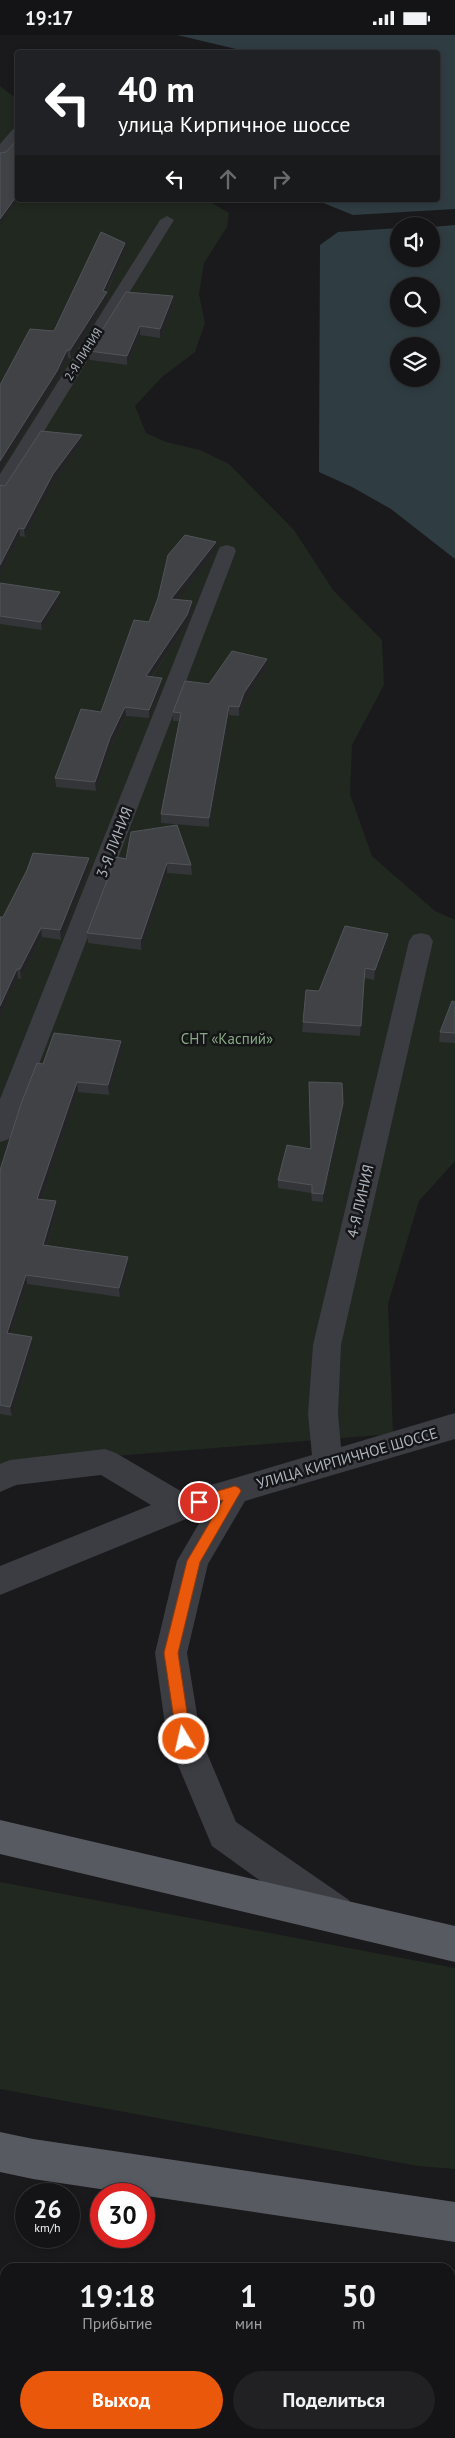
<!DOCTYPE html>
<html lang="ru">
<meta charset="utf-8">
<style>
:root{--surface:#141416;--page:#212123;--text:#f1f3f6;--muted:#9d9ea1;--line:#333335;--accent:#ea580c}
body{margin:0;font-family:"PT Sans",sans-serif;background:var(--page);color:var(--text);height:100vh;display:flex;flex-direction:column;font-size:19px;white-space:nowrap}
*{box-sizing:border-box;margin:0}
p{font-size:16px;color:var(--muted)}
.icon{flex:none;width:28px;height:28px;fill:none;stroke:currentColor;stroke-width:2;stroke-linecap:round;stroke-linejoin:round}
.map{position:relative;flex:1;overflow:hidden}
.details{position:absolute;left:0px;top:2228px;width:455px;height:176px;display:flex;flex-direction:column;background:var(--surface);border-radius:15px 15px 0 0;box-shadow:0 2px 8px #0003,0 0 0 1px var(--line)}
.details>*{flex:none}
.hud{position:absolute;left:15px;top:15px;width:425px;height:152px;border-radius:5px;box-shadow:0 2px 8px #0003,0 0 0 1px var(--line);background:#202124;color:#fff;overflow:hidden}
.buttons{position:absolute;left:390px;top:182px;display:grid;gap:10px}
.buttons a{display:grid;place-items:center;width:50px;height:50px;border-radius:50%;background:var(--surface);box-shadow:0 2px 8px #0003,0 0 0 1px var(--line);font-size:25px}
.speed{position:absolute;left:15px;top:2148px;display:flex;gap:10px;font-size:25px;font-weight:700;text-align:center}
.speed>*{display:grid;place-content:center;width:65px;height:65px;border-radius:50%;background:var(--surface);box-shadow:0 2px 8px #0003,0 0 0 1px var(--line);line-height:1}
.speed small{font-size:12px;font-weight:400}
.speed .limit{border:8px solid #d22;background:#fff;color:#111}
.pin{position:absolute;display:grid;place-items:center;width:42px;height:42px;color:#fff;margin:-21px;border:2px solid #fff;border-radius:50%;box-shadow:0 1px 5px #0007}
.me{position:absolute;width:55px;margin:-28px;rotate:351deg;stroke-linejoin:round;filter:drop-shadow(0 0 4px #0008)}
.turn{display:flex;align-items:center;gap:18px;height:105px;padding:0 20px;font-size:22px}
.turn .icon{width:65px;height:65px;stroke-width:2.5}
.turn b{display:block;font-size:35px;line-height:42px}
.lanes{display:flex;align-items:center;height:48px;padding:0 20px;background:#0003;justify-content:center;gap:25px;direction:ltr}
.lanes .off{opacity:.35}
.eta{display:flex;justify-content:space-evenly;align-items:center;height:85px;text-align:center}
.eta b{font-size:30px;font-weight:700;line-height:35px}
.cta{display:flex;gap:10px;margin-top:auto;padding:10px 20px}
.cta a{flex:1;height:58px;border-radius:30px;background:var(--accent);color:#fff;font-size:20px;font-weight:700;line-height:58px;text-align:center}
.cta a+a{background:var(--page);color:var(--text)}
.status{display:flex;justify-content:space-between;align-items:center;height:35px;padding:0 25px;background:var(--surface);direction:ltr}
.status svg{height:14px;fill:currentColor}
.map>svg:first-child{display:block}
</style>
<div class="status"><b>19:17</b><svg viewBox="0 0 49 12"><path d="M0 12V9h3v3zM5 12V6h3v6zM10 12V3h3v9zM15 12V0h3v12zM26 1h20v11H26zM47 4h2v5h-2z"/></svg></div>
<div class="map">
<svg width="455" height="2403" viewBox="0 0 455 2403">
<rect width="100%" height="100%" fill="#1a1a1d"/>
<path fill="#20281f" d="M 0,51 L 17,64 L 18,165 L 192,165 L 212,168 L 229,178 L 227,192 L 204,228 L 199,259 L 205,288 L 195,317 L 162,342 L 135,371 L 146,398 L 166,407 L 200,415 L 229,429 L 294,495 L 333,555 L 382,605 L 384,650 L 352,710 L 350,759 L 372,821 L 435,876 L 455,885 L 455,1126 L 419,1166 L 388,1269 L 393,1399 L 0,1430 Z
M 0,1847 L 455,1933 L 455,2134 L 418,2131 L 0,2054 Z"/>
<path fill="#2f3d42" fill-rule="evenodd" d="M 177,0 L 455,0 L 455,174 L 353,180 L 316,165 L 438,165 L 438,18 L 249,17 Z
M 455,190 L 455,524 L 391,474 L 352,452 L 319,437 L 320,210 L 338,197 L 399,193 L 399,224 L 431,224 L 431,192 ZM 399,251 L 431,251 L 431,284 L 399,284 ZM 399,311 L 431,311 L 431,344 L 399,344 Z"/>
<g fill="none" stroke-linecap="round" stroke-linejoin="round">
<path stroke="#2f3d42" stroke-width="16" d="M 395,2399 L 396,2403"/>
<path fill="#3b3d42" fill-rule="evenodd" d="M 18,93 L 18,106 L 5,120 L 0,121 L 0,109 L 13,94 Z
M 167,181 L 174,185 L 9,453 L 6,457 L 0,458 L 0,439 L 160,185 Z
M 227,510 L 234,512 L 236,516 L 13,1097 L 9,1104 L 0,1107 L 0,1064 L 218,516 L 220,512 Z
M 421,898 L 429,900 L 433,906 L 341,1310 L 338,1379 L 341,1412 L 455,1378 L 455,1404 L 245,1466 L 208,1529 L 187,1618 L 201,1704 L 236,1787 L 349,1865 L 354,1878 L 349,1891 L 336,1896 L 323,1891 L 212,1811 L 167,1704 L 155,1618 L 177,1526 L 205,1478 L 186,1484 L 0,1560 L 0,1531 L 151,1470 L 101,1440 L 16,1450 L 0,1457 L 0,1429 L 10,1425 L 105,1414 L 116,1418 L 184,1458 L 312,1420 L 308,1379 L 313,1310 L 409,906 L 413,900 Z"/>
<path fill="#575b61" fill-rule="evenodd" d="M 0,1785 L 455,1891 L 455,1927 L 0,1819 Z
M 0,2097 L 33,2104 L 455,2167 L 455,2207 L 33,2144 L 0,2137 Z"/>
</g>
<path fill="#333538" d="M 125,216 L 107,257 L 108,265 L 71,323 L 68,323 L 58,344 L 0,436 L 0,350 L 54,296 Z
M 173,261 L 174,270 L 160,303 L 140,300 L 127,330 L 90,325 L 89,316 Z
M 82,400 L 82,408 L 54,447 L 25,502 L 20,501 L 0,540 L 0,450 L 5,451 Z
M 216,507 L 216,516 L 177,565 L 193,575 L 187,589 L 152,642 L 162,652 L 149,683 L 126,681 L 111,711 L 96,756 L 56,752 L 55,743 L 101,677 L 149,587 Z
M 0,548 L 60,557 L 60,565 L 42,595 L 0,589 Z
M 267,624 L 267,632 L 244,667 L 239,681 L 229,680 L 209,792 L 161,788 L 161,779 L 179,686 L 173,686 L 173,677 L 209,649 Z
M 116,822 L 191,830 L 192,840 L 167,838 L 141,915 L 88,908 L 87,898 Z
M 89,823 L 90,832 L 61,905 L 42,902 L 21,944 L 18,943 L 0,983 L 0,882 L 3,882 Z
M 388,899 L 387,909 L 374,945 L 364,943 L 360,1001 L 302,997 L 303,987 L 319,956 Z
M 455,967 L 455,1008 L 439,1007 L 440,997 Z
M 122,1015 L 109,1060 L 78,1057 L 41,1165 L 57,1176 L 47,1211 L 129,1232 L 120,1262 L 27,1249 L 11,1299 L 33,1311 L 12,1381 L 0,1379 L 0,1135 L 43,1029 Z
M 309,1047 L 343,1068 L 342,1077 L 323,1167 L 312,1166 L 311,1158 L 278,1153 L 278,1145 L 310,1114 Z"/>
<path fill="#242427" d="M 18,159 L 18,165 L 0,190 L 0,184 Z
M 125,208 L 125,216 L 106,258 L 107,257 L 108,265 L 71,323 L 70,315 L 103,256 Z
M 173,261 L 174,270 L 160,303 L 160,294 Z
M 140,291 L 140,300 L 127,330 L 127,321 Z
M 67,315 L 68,323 L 58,344 L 0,436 L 0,426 Z
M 82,400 L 82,408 L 54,447 L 25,502 L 24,494 L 53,439 Z
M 19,493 L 20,501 L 0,540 L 0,530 Z
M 216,507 L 216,516 L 171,573 L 171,564 Z
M 60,557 L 60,565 L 42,595 L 41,587 Z
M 192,566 L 193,575 L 187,589 L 146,650 L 146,641 Z
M 267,624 L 267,632 L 244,667 L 239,681 L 239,672 L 244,658 Z
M 162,643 L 162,652 L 149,683 L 149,675 Z
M 229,671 L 229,680 L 209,792 L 209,783 Z
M 125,672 L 126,681 L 111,711 L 96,756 L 95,747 L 110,703 Z
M 89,823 L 90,832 L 61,905 L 60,895 Z
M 167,828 L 167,838 L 141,915 L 141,904 Z
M 41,893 L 42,902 L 21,944 L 20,934 Z
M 388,899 L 387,909 L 374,945 L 375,935 Z
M 17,934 L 18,943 L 0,983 L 0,971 Z
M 121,1006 L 122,1015 L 109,1060 L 108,1050 Z
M 77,1047 L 78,1057 L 38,1174 L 37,1164 Z
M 343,1068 L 342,1077 L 323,1167 L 323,1159 Z
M 56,1166 L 57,1176 L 44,1220 L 43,1210 Z
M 128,1222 L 129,1232 L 120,1262 L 119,1253 Z
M 26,1240 L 27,1249 L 8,1308 L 7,1298 Z
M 32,1302 L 33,1311 L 12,1381 L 10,1372 Z"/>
<path fill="#404246" stroke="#515459" d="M 17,105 L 18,105 L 18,159 L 0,184 L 0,118 L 6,117 Z
M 101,197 L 125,208 L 103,256 L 107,257 L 70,315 L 67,315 L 57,336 L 0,426 L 0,350 L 30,294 L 54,296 Z
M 126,257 L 173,261 L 160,294 L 140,291 L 127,321 L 89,316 Z
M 41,396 L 82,400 L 53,439 L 24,494 L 19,493 L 0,530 L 0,450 L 5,451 Z
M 185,500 L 216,507 L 171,564 L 192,566 L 187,580 L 146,641 L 162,643 L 149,675 L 125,672 L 110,703 L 95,747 L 55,743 L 81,674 L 101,677 L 134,585 L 149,587 L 158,563 L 168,520 Z
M 0,548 L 60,557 L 41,587 L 0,581 Z
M 232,616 L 267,624 L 244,658 L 239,672 L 229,671 L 209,783 L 161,779 L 181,678 L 173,677 L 185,646 L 209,649 Z
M 177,790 L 191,830 L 167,828 L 141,904 L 87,898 L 116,822 L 126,824 L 131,797 Z
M 33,818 L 89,823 L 60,895 L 41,893 L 20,934 L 17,934 L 0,971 L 0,882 L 3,882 L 27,835 Z
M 345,891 L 388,899 L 375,935 L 365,933 L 361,991 L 303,987 L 306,955 L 319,956 Z
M 452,966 L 455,967 L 455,998 L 440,997 Z
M 54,998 L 121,1006 L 108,1050 L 77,1047 L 37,1164 L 56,1166 L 43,1210 L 128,1222 L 119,1253 L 26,1240 L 7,1298 L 32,1302 L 10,1372 L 0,1370 L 0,1135 L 21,1069 L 37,1028 L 43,1029 Z
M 309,1047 L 342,1048 L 343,1068 L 323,1159 L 312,1158 L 312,1150 L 278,1145 L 287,1110 L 311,1114 Z"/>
<path fill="#ea580c" stroke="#983908" d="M 235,1451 L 239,1453 L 241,1456 L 200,1527 L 178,1618 L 191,1704 L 189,1708 L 184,1710 L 179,1708 L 177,1704 L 164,1618 L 187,1526 L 223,1465 L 199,1472 L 195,1471 L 193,1467 L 195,1463 Z"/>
<g text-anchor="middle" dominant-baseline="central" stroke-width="5" stroke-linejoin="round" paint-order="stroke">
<g font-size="12" fill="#acb4bd" stroke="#151518">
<text transform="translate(83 319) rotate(-58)">2-Я ЛИНИЯ</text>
</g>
<g font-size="15" fill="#acb4bd" stroke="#151518">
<text transform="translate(114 807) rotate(-69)">3-Я ЛИНИЯ</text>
<text transform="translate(360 1166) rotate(-77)">4-Я ЛИНИЯ</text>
<text transform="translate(347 1423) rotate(-16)">УЛИЦА КИРПИЧНОЕ ШОССЕ</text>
</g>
<g font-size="15" fill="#86a982" stroke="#151518">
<text x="227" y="1003">СНТ «Каспий»</text>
</g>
</g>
</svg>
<div class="buttons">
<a><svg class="icon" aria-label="sound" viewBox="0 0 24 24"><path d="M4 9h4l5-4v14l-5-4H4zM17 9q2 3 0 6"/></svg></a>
<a><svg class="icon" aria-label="search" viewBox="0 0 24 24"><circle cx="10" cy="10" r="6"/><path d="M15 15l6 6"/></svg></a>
<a><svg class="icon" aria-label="layers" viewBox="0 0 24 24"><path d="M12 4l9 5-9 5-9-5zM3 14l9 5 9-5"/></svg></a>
</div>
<div class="speed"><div>26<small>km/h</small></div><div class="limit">30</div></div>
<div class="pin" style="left:199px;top:1467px;background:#d93025"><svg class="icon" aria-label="arrive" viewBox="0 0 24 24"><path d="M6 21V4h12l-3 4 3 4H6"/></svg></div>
<svg class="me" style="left:184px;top:1704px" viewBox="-20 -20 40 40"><circle r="17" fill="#ea580c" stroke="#fff" stroke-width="3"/><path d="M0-11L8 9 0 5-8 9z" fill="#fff"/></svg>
<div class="hud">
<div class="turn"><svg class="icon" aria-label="left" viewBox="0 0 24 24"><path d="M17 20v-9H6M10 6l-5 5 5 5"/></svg><div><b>40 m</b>улица Кирпичное шоссе</div></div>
<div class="lanes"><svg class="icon" aria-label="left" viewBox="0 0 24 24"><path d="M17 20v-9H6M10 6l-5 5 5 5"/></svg><svg class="icon off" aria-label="ahead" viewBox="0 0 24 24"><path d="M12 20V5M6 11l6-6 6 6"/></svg><svg class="icon off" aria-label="right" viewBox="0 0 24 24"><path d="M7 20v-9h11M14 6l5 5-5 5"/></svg></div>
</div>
<section class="details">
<div class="eta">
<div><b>19:18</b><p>Прибытие</p></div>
<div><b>1</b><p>мин</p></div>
<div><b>50</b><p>m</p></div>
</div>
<div class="cta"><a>Выход</a><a>Поделиться</a></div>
</section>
</div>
